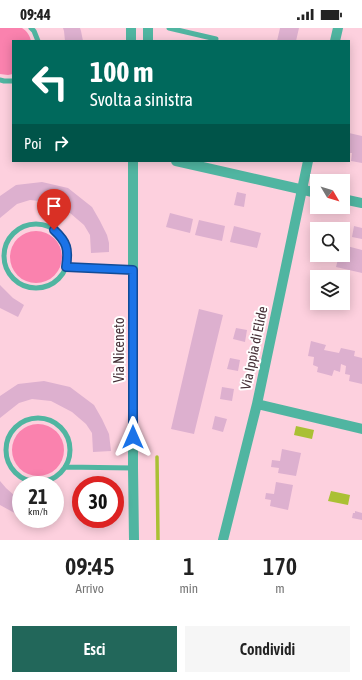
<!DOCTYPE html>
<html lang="it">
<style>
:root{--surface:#fff;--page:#f6f6f6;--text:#222;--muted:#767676;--accent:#22675a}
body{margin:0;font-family:"Asap Condensed",sans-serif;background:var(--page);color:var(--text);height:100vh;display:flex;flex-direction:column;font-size:15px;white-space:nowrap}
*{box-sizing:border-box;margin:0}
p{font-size:13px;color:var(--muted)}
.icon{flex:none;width:22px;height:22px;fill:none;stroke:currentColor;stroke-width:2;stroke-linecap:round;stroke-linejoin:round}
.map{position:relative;height:512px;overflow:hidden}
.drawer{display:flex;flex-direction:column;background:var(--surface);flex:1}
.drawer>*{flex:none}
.banner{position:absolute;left:12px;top:12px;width:338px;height:122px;border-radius:0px;box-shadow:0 2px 10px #0003;background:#00695c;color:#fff;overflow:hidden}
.needle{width:26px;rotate:128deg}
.controls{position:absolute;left:310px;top:146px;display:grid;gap:8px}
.controls a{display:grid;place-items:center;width:40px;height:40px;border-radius:0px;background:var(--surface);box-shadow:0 2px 10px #0003;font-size:20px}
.speed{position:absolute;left:12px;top:448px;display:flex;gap:8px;font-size:20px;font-weight:700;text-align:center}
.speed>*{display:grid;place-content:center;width:52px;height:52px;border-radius:50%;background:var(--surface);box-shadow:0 2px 10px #0003;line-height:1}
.speed small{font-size:10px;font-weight:400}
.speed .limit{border:6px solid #d22;background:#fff;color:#111}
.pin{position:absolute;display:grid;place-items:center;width:34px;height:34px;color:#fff;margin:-41px -17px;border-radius:50% 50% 50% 0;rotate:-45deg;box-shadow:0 0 4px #0007}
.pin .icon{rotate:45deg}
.me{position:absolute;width:44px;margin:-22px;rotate:0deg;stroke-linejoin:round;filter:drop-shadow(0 0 3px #0008)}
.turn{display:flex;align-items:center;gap:14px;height:84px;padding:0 12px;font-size:18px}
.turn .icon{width:52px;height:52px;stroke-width:2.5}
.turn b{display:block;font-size:28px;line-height:34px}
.then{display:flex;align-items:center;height:38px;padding:0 12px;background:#0003;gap:8px;font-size:15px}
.eta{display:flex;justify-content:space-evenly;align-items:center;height:68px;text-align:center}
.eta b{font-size:24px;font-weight:600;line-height:28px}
.primary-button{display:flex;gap:8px;margin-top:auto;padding:8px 12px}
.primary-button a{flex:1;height:46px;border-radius:0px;background:var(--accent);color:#fff;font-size:16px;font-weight:600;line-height:46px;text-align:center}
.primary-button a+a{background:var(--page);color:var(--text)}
.status{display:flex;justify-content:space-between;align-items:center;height:28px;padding:0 20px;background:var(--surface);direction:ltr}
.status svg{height:11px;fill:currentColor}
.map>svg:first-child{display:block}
</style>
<div class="status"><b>09:44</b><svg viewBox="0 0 49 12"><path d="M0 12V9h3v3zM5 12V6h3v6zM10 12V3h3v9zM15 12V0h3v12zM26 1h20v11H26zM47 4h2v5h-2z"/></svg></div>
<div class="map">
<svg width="362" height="512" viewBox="0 0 362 512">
<rect width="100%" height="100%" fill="#fdd0de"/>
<path fill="#fa82ae" d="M 0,0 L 22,0 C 27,3 30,8 31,13 L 13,13 L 13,46 L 8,47 L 0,46 Z
M10 229a26 26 0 1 1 52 0a26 26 0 1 1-52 0Z
M12 422a26 26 0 1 1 52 0a26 26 0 1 1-52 0Z"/>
<path fill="#aac034" d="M 296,398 L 314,402 L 312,411 L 294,407 Z
M 331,463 L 350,467 L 348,477 L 328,473 Z"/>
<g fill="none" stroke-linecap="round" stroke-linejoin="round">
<path stroke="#aac034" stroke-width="3.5" d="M 157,429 L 158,512"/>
</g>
<path fill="#ddb0cf" d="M 63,0 L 80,0 L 81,3 L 83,13 L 65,13 L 64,3 Z
M 280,0 L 299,0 L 296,13 L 277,13 Z
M 349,105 L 362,108 L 362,135 L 351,133 L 352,125 L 349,125 Z
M 42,154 L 68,160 L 92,179 L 100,193 L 107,207 L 109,215 L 109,224 L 91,225 L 90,207 L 84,197 L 70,185 L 49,174 L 30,172 L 17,176 L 0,190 L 0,168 L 16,157 Z
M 237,164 L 246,166 L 244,179 L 234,177 Z
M 170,185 L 193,191 L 190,205 L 166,199 Z
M 199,192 L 225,198 L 222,213 L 195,207 Z
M 234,198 L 261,205 L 257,220 L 230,214 Z
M 354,198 L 362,200 L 362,211 L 352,209 Z
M 343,217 L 362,222 L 362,245 L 336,239 L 339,227 L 343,227 Z
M 0,257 L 13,270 L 24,277 L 18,289 L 0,280 Z
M 199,281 L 223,287 L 194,406 L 171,401 Z
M 236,300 L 247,302 L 245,314 L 233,311 Z
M 311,313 L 326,317 L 324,322 L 339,325 L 341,320 L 355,323 L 354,328 L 362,330 L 362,356 L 349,353 L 350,347 L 345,346 L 346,338 L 341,336 L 340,344 L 334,342 L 332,348 L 317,344 L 318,339 L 313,337 L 314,329 L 308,328 Z
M 230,330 L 240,332 L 238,343 L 227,341 Z
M 44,353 L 70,359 L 94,377 L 102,391 L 109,406 L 111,423 L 93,424 L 92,405 L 86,396 L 72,384 L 51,373 L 32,371 L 19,375 L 0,390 L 0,368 L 18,356 Z
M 222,359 L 234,361 L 232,373 L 220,371 Z
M 215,388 L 227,391 L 223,404 L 212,401 Z
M 282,421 L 301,425 L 296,448 L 278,445 L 279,440 L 271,439 L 272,432 L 280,433 Z
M 0,453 L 6,460 L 15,468 L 21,472 L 20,488 L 0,477 Z
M 276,454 L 293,457 L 288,482 L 270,478 L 271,472 L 265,471 L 266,465 L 274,466 Z
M 355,483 L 362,485 L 362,492 L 352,490 L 353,485 L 355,485 Z"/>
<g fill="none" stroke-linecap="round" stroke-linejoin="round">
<path stroke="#50b5a1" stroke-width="5" d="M 31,0 L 34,3 L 38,13
M 169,0 L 216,11
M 0,52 L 4,53 L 13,53
M4 228a32 32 0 1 1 64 0a32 32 0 1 1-64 0Z
M 66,239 L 133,242
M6 422a32 32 0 1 1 64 0a32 32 0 1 1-64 0Z
M 65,439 L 133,440"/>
<path stroke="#50b5a1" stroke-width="10" d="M 131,0 L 131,13
M 148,0 L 148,13
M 335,13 L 338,0
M 133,133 L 133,440 L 134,512
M 176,133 L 317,165
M 343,171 L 362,175
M 257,376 L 362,401
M 223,512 L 257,376 L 308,133"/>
</g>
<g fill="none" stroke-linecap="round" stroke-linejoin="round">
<g stroke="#114b97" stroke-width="10">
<path id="route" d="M 54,202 C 67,214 69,221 66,239 L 133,242 L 133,409"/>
</g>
<use href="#route" stroke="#1a73e8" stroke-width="7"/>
</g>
<g text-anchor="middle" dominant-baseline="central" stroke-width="4" stroke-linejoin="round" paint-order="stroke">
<g font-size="14" fill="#463037" stroke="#fff">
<text transform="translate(254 320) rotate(-78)">Via Ippia di Elide</text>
<text transform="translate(119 322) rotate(-90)">Via Niceneto</text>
</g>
</g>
</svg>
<div class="controls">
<a><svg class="needle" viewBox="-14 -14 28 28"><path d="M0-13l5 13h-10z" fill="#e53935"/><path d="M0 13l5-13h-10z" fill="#767676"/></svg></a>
<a><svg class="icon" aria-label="search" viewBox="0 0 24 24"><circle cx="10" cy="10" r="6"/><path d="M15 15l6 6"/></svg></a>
<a><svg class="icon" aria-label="layers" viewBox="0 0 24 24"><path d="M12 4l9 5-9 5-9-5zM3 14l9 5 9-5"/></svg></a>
</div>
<div class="speed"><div>21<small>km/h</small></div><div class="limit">30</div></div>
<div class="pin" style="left:54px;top:202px;background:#d93025"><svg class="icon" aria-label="arrive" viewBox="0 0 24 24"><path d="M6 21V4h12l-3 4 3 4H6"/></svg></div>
<svg class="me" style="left:133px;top:409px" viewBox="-20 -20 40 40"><path d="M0-17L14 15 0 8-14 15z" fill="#1a73e8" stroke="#fff" stroke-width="4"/></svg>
<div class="banner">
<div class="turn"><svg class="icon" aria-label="left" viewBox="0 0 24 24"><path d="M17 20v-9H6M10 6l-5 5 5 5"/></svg><div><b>100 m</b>Svolta a sinistra</div></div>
<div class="then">Poi<svg class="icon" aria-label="right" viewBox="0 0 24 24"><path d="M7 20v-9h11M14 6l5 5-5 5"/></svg></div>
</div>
</div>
<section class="drawer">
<div class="eta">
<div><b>09:45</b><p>Arrivo</p></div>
<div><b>1</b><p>min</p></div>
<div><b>170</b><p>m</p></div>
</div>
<div class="primary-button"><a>Esci</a><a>Condividi</a></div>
</section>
